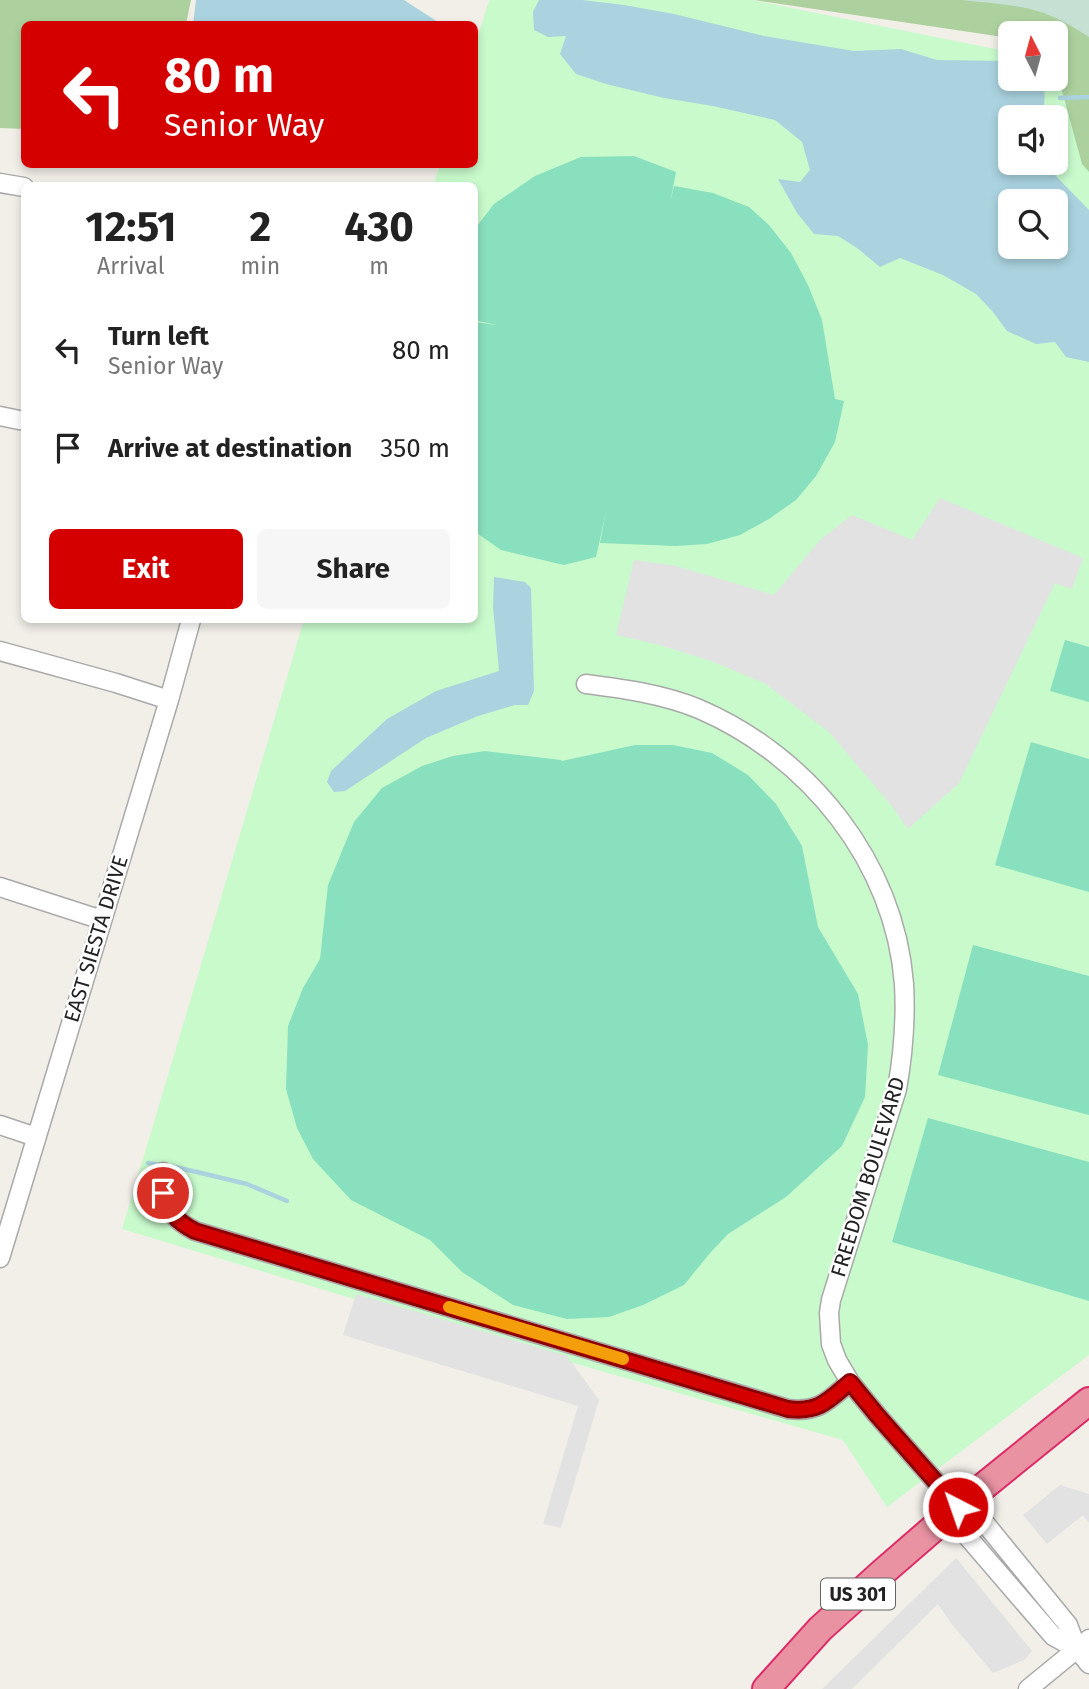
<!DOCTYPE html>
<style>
:root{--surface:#fff;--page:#f6f6f6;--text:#222;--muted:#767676;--accent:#d40000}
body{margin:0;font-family:"Fira Sans",sans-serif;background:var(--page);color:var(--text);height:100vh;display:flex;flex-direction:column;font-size:26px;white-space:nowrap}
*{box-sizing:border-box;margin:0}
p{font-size:23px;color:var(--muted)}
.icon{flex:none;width:38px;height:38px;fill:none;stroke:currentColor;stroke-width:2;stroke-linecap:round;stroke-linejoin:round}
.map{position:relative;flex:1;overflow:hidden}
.side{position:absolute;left:21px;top:182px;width:457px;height:441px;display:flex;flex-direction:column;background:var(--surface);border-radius:10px;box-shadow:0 4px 10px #0003}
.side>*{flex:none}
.hud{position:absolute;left:21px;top:21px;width:457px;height:147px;border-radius:10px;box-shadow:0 4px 10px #0003;background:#d40000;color:#fff;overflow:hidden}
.needle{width:46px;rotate:354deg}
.controls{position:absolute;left:998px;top:21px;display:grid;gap:14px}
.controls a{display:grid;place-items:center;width:70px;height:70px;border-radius:10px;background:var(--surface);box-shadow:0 4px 10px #0003;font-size:35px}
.pin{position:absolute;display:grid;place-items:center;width:60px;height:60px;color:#fff;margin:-30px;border:4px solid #fff;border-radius:50%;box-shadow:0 2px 7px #0007}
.me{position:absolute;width:77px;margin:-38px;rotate:319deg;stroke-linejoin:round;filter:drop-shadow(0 0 5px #0008)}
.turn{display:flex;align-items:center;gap:24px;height:147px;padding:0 28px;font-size:32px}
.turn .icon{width:91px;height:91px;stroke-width:2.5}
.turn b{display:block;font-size:49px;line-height:60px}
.eta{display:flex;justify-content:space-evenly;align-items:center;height:119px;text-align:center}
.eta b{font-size:42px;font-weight:700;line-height:49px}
.cta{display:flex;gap:14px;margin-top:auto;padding:14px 28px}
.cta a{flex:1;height:80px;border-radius:10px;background:var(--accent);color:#fff;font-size:28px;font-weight:700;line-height:80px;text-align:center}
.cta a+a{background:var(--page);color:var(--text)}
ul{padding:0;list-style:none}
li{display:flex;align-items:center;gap:21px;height:98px;padding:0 28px}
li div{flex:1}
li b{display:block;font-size:26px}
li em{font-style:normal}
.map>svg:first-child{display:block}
</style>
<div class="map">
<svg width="1089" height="1689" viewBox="0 0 1089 1689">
<rect width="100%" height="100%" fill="#f2efe9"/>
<path fill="#add19e" d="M 0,0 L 191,0 L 186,24 L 24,24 L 24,129 L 0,128 Z
M 754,0 L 1089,0 L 1089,178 L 1071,161 L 1055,79 L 1055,33 L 1010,33 L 1010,38 Z"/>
<path fill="#c6e0d4" d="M 961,0 L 1089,0 L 1089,37 C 1075,28 1060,19 1044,13 C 1017,4 988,3 961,0 Z"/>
<path fill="#c8facc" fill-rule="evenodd" d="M 489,0 L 752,0 L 1010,52 L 1010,79 L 1055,79 L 1055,65 L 1082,164 L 1089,172 L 1089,1355 L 887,1507 L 843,1440 L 440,1325 L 122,1229 L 304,620 L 474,620 L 474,186 L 433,185 L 440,165 L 474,164 L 474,49 ZM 1010,117 L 1055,117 L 1055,163 L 1010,163 ZM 1010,201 L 1055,201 L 1055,247 L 1010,247 Z"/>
<path fill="#88e0be" d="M 634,156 L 676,172 L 670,203 L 674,186 L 713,193 L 749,207 L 769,225 L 791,253 L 808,285 L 822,320 L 835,399 L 844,401 L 835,442 L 816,476 L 796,500 L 769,519 L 740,535 L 707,544 L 676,546 L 600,543 L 606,512 L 596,557 L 564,565 L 501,550 L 474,531 L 474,322 L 497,325 L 474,320 L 474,230 L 494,204 L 535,176 L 581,157 Z
M 1065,640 L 1089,647 L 1089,702 L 1050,691 Z
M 1031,742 L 1089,759 L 1089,892 L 995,865 Z
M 635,745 L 673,745 L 712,753 L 748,775 L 776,804 L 802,846 L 818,927 L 858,994 L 868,1045 L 865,1097 L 842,1146 L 786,1197 L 728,1234 L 710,1253 L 684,1285 L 643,1305 L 609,1317 L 567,1319 L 513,1305 L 462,1272 L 430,1240 L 351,1200 L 313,1159 L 297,1128 L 286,1089 L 288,1026 L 303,988 L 320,959 L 328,885 L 354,822 L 382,788 L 422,766 L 453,756 L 485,751 L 561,760 L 562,761 Z
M 973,945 L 1089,976 L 1089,1115 L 938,1075 Z
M 928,1118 L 1089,1162 L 1089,1301 L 892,1242 Z"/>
<path fill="#e2e2e2" d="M 940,498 L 1083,558 L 1072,589 L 1055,583 L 959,783 L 908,829 L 891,805 L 829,732 L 764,683 L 711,661 L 656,644 L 616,635 L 634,560 L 676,566 L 774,595 L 820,540 L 852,515 L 912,540 Z
M 356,1294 L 567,1356 L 599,1400 L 561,1528 L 543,1524 L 578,1406 L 343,1335 Z
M 1060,1485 L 1089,1494 L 1089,1523 L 1083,1515 L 1047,1544 L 1023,1515 Z
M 956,1558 L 1032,1651 L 1024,1660 L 993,1673 L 951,1623 L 938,1604 L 852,1689 L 822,1689 Z"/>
<path fill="#aad3df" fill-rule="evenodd" d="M 196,0 L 404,0 L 441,24 L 193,24 Z
M 539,0 L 582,0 L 624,5 L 674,14 L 764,36 L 854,51 L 901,49 L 937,60 L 1010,61 L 1010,79 L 1045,79 L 1044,117 L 1010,117 L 1010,163 L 1050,163 L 1054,174 L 1089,210 L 1089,362 L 1066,357 L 1055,342 L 1036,344 L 1007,331 L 993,312 L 976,294 L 943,275 L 900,258 L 880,267 L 857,248 L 838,236 L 814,234 L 797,213 L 778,179 L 800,182 L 810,170 L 802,142 L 775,120 L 713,106 L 664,98 L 606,84 L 576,74 L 560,54 L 566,36 L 548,37 L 534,30 L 533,12 ZM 1010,201 L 1055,201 L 1055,247 L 1010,247 Z
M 494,577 L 525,582 L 531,588 L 534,691 L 528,705 L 515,705 L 478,716 L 426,738 L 345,791 L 334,792 L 327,782 L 331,771 L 387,719 L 436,691 L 499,671 L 493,607 Z"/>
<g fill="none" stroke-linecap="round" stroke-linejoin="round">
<path stroke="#aad3df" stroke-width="4.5" d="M 1060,98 L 1089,97
M 148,1163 L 180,1168 L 247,1184 L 287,1201"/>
<g stroke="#a9a9a9" stroke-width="21">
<path id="minor" d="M 0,183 L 24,187
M 0,416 L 24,421
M 0,651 L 116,683 L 169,700
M 586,684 C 624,689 663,694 699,709 C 809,756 895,863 904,984 C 906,1020 903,1055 897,1089 L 831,1300 L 829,1313 L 831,1344 L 837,1360 L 850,1382 L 877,1415 L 958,1507 L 984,1522 L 1068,1625 L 1077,1649 L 1089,1664
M 0,887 L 102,920
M 0,1125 L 36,1137
M 163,1172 C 163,1202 167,1217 195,1231 L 788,1409 C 819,1413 829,1400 850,1382
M 0,1258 L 169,700 L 191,620
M 958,1507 L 966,1535 L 1053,1636 L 1077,1649
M 1028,1689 L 1089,1639"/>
</g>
<g stroke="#dc2a67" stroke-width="30">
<path id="highway" d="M 766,1689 L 820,1629 L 883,1572 L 958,1507 L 1089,1401"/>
</g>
<use href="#minor" stroke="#fff" stroke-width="18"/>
<use href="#highway" stroke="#e892a2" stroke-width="26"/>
</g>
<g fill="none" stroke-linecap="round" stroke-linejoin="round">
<g stroke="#8a0000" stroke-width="18">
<path id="route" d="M 163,1193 C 170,1214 176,1221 195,1231 L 788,1409 C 819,1413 829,1400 850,1382 L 877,1415 L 958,1507"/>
</g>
<use href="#route" stroke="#d40000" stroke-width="12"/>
<path stroke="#f59e0b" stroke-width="12" d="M 449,1307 L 623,1359"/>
</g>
<g text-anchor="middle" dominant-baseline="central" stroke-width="5" stroke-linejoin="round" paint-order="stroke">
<rect fill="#fff" stroke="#646464" stroke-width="2" x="821" y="1578.5" width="74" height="31" rx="5"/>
<g font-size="19" font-weight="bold" fill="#222">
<text x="858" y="1594">US 301</text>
</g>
<g font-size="21" fill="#222" stroke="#fff">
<text transform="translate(96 939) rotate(-73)">EAST SIESTA DRIVE</text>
<text transform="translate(868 1177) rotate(-73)">FREEDOM BOULEVARD</text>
</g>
</g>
</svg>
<div class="controls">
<a><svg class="needle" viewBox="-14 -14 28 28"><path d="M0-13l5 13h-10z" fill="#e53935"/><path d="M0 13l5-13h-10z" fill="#767676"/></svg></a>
<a><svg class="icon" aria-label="sound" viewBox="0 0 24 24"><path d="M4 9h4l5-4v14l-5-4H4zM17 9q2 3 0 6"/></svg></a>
<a><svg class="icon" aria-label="search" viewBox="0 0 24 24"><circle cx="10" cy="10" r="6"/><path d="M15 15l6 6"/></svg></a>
</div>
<div class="pin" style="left:163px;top:1193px;background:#d93025"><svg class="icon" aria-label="arrive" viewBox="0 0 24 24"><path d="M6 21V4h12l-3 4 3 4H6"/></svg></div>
<svg class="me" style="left:958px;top:1507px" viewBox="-20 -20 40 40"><circle r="17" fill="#d40000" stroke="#fff" stroke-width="3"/><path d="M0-11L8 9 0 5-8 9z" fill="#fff"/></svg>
<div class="hud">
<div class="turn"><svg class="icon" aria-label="left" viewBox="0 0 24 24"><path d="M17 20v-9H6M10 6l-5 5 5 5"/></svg><div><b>80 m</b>Senior Way</div></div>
</div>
<section class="side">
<div class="eta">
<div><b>12:51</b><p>Arrival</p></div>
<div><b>2</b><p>min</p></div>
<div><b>430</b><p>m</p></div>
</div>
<ul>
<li><svg class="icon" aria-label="left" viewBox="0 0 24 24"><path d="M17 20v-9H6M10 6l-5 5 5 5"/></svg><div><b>Turn left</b><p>Senior Way</p></div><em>80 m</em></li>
<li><svg class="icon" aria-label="arrive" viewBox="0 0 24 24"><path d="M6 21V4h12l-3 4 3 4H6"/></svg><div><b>Arrive at destination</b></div><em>350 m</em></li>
</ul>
<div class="cta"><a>Exit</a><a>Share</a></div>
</section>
</div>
